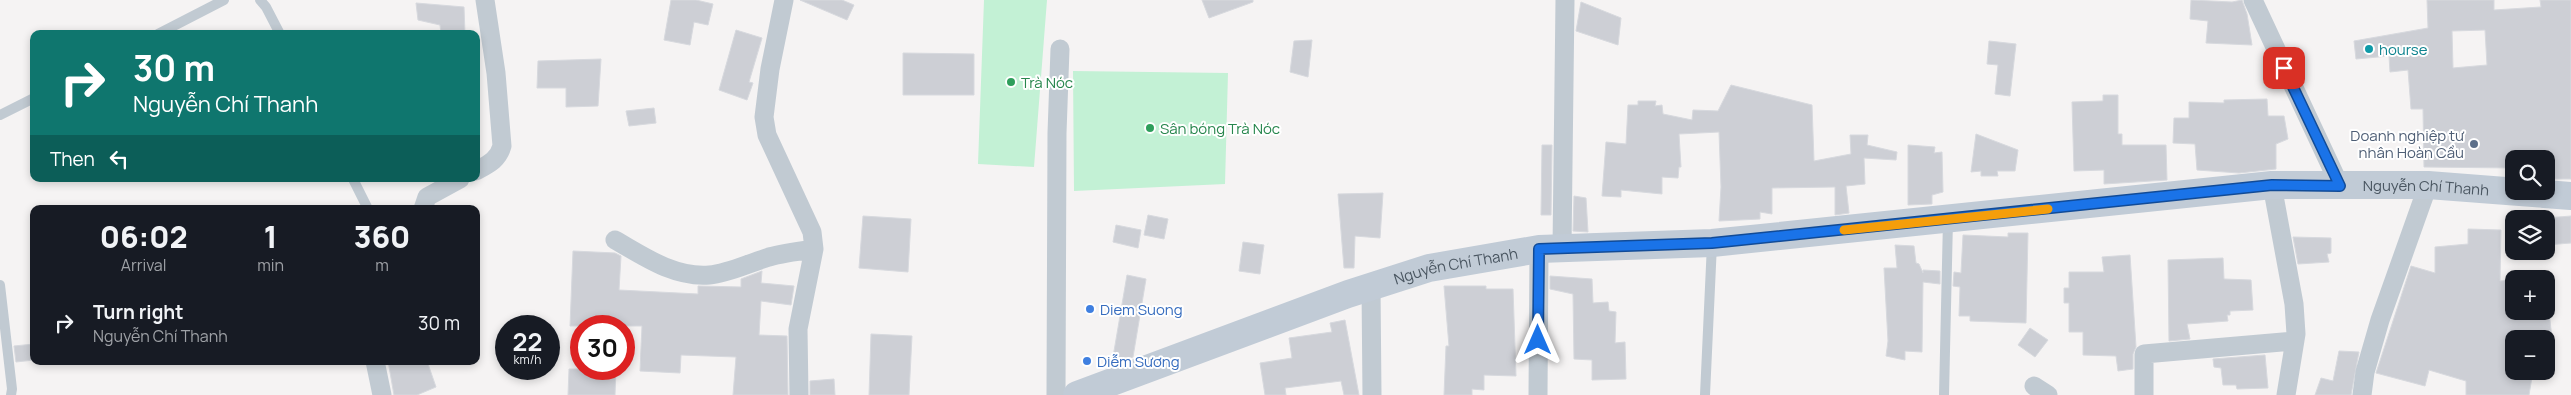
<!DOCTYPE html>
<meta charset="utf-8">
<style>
:root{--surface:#171b24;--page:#20242c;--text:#f1f3f6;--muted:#9ea1a6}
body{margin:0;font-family:Manrope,sans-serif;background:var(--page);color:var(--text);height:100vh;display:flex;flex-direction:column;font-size:19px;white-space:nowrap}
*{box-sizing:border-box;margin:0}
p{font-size:16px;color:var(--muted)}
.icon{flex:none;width:28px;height:28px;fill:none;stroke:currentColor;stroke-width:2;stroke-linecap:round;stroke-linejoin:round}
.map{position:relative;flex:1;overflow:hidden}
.drawer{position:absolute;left:30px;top:205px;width:450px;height:160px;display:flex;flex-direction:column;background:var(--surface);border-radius:10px;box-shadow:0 2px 8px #0003}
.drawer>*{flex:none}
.top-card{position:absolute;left:30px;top:30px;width:450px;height:152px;border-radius:10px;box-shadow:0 2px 8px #0003;background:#0f766e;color:#fff;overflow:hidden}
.fabs{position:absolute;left:2505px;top:150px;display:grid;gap:10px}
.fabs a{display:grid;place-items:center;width:50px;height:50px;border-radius:10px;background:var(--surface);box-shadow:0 2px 8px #0003;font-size:25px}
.speed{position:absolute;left:495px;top:315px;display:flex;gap:10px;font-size:25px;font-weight:700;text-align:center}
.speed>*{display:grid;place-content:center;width:65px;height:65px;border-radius:50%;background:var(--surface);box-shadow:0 2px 8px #0003;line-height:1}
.speed small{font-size:12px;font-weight:400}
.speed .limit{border:8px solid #d22;background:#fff;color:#111}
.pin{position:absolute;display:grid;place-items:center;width:42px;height:42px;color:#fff;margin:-21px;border-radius:10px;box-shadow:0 2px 8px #0006}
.me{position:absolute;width:55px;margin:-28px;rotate:0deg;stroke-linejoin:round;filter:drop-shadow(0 0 4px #0008)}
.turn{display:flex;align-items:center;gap:18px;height:105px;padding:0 20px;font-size:22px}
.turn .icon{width:65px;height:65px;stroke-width:2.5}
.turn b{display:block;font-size:35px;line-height:42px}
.then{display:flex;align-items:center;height:48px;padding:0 20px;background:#0003;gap:10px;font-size:19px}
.eta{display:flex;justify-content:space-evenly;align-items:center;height:85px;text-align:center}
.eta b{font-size:30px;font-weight:800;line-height:35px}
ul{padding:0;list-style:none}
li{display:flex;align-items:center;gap:15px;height:65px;padding:0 20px}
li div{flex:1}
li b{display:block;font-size:19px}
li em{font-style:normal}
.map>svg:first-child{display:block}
</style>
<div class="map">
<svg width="2571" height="395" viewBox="0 0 2571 395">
<rect width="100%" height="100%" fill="#f5f3f3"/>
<path fill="#c3f1d5" d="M 984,0 L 1047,0 L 1034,167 L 978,164 Z
M 1073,71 L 1228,73 L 1225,184 L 1074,191 Z"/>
<path fill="#cdcfd5" stroke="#d7d9de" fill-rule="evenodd" d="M 671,0 L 696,0 L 713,4 L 708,25 L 694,22 L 690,45 L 664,40 Z
M 800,0 L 842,0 L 854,5 L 847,20 Z
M 1202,0 L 1253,0 L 1253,2 L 1209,18 Z
M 2191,0 L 2232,2 L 2242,0 L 2247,14 L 2252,45 L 2206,43 L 2208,21 L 2190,19 Z
M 2427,0 L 2494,0 L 2494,10 L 2541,7 L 2540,0 L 2571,0 L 2571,179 L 2551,179 L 2550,154 L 2519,156 L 2519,159 L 2514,159 L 2514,168 L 2424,167 L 2423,109 L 2411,109 L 2408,70 L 2390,72 L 2389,56 L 2356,59 L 2354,41 L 2428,28 ZM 2485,30 L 2487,65 L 2453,68 L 2452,31 Z
M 1581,2 L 1621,18 L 1618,45 L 1576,31 Z
M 416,3 L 464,7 L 465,34 L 441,34 L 440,25 L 418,20 Z
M 736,30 L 762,38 L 749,82 L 753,83 L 747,100 L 719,90 Z
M 1312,40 L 1308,77 L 1290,72 L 1294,41 Z
M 1989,41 L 2016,44 L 2010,96 L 1995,94 L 1998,65 L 1987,64 Z
M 903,53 L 974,54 L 974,95 L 903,95 Z
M 601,59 L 598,106 L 566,107 L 566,88 L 537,88 L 538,61 Z
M 1731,85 L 1812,105 L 1814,161 L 1851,154 L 1850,135 L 1868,135 L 1867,145 L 1897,152 L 1896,160 L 1864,158 L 1865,184 L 1846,186 L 1849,213 L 1835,215 L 1835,187 L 1772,188 L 1772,214 L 1760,212 L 1760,219 L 1719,221 L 1721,187 L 1719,132 L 1679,134 L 1681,167 L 1679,167 L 1678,178 L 1662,177 L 1662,194 L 1621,190 L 1621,197 L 1602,196 L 1606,142 L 1626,144 L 1628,105 L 1638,105 L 1638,101 L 1656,101 L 1655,106 L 1662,105 L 1663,114 L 1692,120 L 1693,110 L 1718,111 Z
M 2103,95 L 2118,95 L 2118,134 L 2122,134 L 2122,145 L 2166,145 L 2167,180 L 2104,184 L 2104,170 L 2074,171 L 2072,102 L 2103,101 Z
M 2267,99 L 2268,116 L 2284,116 L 2288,139 L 2276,144 L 2276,169 L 2239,173 L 2197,170 L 2195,144 L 2173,143 L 2174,118 L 2189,118 L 2189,102 L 2224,103 L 2224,100 Z
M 654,108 L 656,123 L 629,126 L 626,111 Z
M 1976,134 L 2018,150 L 2015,171 L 1997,171 L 1998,176 L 1981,176 L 1981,171 L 1971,172 Z
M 1542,145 L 1552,145 L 1551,215 L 1541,215 Z
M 1908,145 L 1935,147 L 1934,153 L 1942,152 L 1943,192 L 1932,195 L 1932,204 L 1908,205 Z
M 1383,193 L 1380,238 L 1355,236 L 1354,268 L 1344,268 L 1338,194 Z
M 1574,196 L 1586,198 L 1588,232 L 1573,231 Z
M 1148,215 L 1168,219 L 1164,239 L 1144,235 Z
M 863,216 L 911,219 L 908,272 L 859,268 Z
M 2571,216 L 2571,243 L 2546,245 L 2546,218 Z
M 1116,225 L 1141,230 L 1138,248 L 1113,242 Z
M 2468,229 L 2501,230 L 2500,281 L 2514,280 L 2514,311 L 2549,311 L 2552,339 L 2514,339 L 2514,371 L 2533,371 L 2529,395 L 2466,395 L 2466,381 L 2429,370 L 2425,386 L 2376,373 L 2411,266 L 2435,273 L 2435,247 L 2468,244 Z
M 2008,233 L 2028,233 L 2026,323 L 1970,321 L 1970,316 L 1959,316 L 1960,287 L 1953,286 L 1954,272 L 1961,273 L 1963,235 L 2008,237 Z
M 2293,237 L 2331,238 L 2331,253 L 2327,254 L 2329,262 L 2298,264 Z
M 1243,242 L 1264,245 L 1260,274 L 1239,271 Z
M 1895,245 L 1914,246 L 1916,263 L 1919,264 L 1923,273 L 1923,270 L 1940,271 L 1940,284 L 1923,282 L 1922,352 L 1905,351 L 1905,360 L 1886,356 L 1888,341 L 1884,268 L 1897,268 Z
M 573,251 L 615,253 L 621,256 L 619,290 L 698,294 L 698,286 L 741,287 L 741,279 L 762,271 L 761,283 L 794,286 L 791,305 L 761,301 L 759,335 L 787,336 L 788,395 L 733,395 L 736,357 L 681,355 L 680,373 L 640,371 L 642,326 L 570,326 Z
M 2130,255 L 2136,347 L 2133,354 L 2133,369 L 2118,371 L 2116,356 L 2083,355 L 2083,332 L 2069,332 L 2069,303 L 2064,303 L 2064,288 L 2069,288 L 2069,272 L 2104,272 L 2102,257 Z
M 2223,258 L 2224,279 L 2251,280 L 2253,310 L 2230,311 L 2230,315 L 2227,315 L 2228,321 L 2187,324 L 2190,339 L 2169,341 L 2168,260 Z
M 1127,275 L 1146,279 L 1133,357 L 1128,359 L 1113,357 Z
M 1550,276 L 1592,279 L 1593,303 L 1608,302 L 1609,311 L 1616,312 L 1615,343 L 1625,342 L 1626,379 L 1592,380 L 1592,360 L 1574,359 L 1573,294 L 1550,289 Z
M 1444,286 L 1486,286 L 1486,289 L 1513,289 L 1516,376 L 1484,375 L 1484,390 L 1472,389 L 1472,395 L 1444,395 L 1446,346 L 1449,346 Z
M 1345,320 L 1359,395 L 1344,395 L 1341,381 L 1285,388 L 1286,395 L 1265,395 L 1260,363 L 1292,358 L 1289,338 L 1332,332 L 1330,323 Z
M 2030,328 L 2048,340 L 2035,357 L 2018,345 Z
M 871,334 L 912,336 L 909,395 L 869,395 Z
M 34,344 L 34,360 L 16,362 L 14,346 Z
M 2339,351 L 2359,352 L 2351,395 L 2315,395 L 2321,378 L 2333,381 Z
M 2265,355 L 2268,388 L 2237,389 L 2236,385 L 2223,385 L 2221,368 L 2214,367 L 2213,359 Z
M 388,361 L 427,361 L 436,387 L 417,395 L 394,395 Z
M 569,369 L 616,369 L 615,395 L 568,395 Z
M 834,379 L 835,395 L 810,395 L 810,381 Z"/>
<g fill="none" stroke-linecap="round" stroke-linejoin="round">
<path stroke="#c1cad2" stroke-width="10" d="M 260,0 L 266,7 L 280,34
M 158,34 L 224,0
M 0,115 L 34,98
M 353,179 L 368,209
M 0,285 L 12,389 L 11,395
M 1705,395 L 1712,244
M 1944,395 L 1948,220"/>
<path stroke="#c1cad2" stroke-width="19" d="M 784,0 L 770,69 L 764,117 L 767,135 L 812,232 L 814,249 L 798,329 L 799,395
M 2253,0 L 2340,186
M 476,171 C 489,164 498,160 502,146 L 496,73 L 485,0
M 2272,185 L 2294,304 L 2296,334 L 2286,395
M 423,209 L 427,197 L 460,179
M 615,240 C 631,249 648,260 665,267 C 710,285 728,270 769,257 C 783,253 799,251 814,249
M 1562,247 L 1565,0
M 1371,287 L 1372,395
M 375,361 L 382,395
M 2034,386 L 2048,395
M 1056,395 L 1057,133 L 1060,49
M 1538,395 L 1539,249
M 2144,395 L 2144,354 L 2294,341
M 2362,395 L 2365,372 L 2380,320 L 2428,185"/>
<path stroke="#c1cbd6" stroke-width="28" id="s1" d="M 1077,395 L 1348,294 L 1429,268 L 1539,249 L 1712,243 L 2272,185 L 2428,185 L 2571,196"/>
</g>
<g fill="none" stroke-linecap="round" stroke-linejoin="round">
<g stroke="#114b97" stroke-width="12">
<path id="route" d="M 1538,340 L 1539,249 L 1712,243 L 2272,185 L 2340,186 L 2284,68"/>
</g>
<use href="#route" stroke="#1a73e8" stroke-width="9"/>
<path stroke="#f59e0b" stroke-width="9" d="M 1844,230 L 2048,209"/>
</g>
<circle fill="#0f9aa8" stroke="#fff" stroke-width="2" cx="2369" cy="49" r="5"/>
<g fill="#2e9e5b" stroke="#fff" stroke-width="2">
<circle cx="1011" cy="82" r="5"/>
<circle cx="1150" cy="128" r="5"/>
</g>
<circle fill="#5c6f8a" stroke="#fff" stroke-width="2" cx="2474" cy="144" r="5"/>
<g fill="#3f7fe0" stroke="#fff" stroke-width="2">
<circle cx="1090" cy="309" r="5"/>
<circle cx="1087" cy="361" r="5"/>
</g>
<g text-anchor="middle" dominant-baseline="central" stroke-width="4" stroke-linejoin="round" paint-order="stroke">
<g font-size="15" fill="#0d838f" stroke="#fff" text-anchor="start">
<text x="2379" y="49">hourse</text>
</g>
<g font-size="15" fill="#27864d" stroke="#fff" text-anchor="start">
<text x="1021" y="82">Trà Nóc</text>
<text x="1160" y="128">Sân bóng Trà Nóc</text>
</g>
<g font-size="15" fill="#4e5e75" stroke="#fff" text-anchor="end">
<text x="2464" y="135">Doanh nghiệp tư<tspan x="2464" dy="17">nhân Hoàn Cầu</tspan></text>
</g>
<g font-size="15" fill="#4a5661" stroke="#fff">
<text stroke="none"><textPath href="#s1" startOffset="1376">Nguyễn Chí Thanh</textPath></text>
<text stroke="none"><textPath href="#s1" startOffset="401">Nguyễn Chí Thanh</textPath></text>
</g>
<g font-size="15" fill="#366cbe" stroke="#fff" text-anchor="start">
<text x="1100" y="309">Diem Suong</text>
<text x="1097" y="361">Diễm Sương</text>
</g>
</g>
</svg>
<div class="fabs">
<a><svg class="icon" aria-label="search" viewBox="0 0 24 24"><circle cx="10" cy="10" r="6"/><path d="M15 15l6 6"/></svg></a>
<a><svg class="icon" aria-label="layers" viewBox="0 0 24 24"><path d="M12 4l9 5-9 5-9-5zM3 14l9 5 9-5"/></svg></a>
<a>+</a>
<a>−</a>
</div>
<div class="speed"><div>22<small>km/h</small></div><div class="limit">30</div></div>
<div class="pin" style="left:2284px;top:68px;background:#d93025"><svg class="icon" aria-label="arrive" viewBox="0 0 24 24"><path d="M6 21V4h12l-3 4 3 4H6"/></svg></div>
<svg class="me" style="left:1538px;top:340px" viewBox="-20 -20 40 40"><path d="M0-17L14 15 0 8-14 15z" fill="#1a73e8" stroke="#fff" stroke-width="4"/></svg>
<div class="top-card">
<div class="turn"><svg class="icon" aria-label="right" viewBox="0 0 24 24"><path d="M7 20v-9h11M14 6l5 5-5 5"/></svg><div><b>30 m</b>Nguyễn Chí Thanh</div></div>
<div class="then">Then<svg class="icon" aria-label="left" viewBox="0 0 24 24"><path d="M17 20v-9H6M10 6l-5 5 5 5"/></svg></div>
</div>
<section class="drawer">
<div class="eta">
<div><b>06:02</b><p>Arrival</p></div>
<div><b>1</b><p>min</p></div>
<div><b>360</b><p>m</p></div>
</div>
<ul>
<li><svg class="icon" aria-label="right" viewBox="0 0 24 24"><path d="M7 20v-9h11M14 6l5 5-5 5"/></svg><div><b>Turn right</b><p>Nguyễn Chí Thanh</p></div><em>30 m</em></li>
</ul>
</section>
</div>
